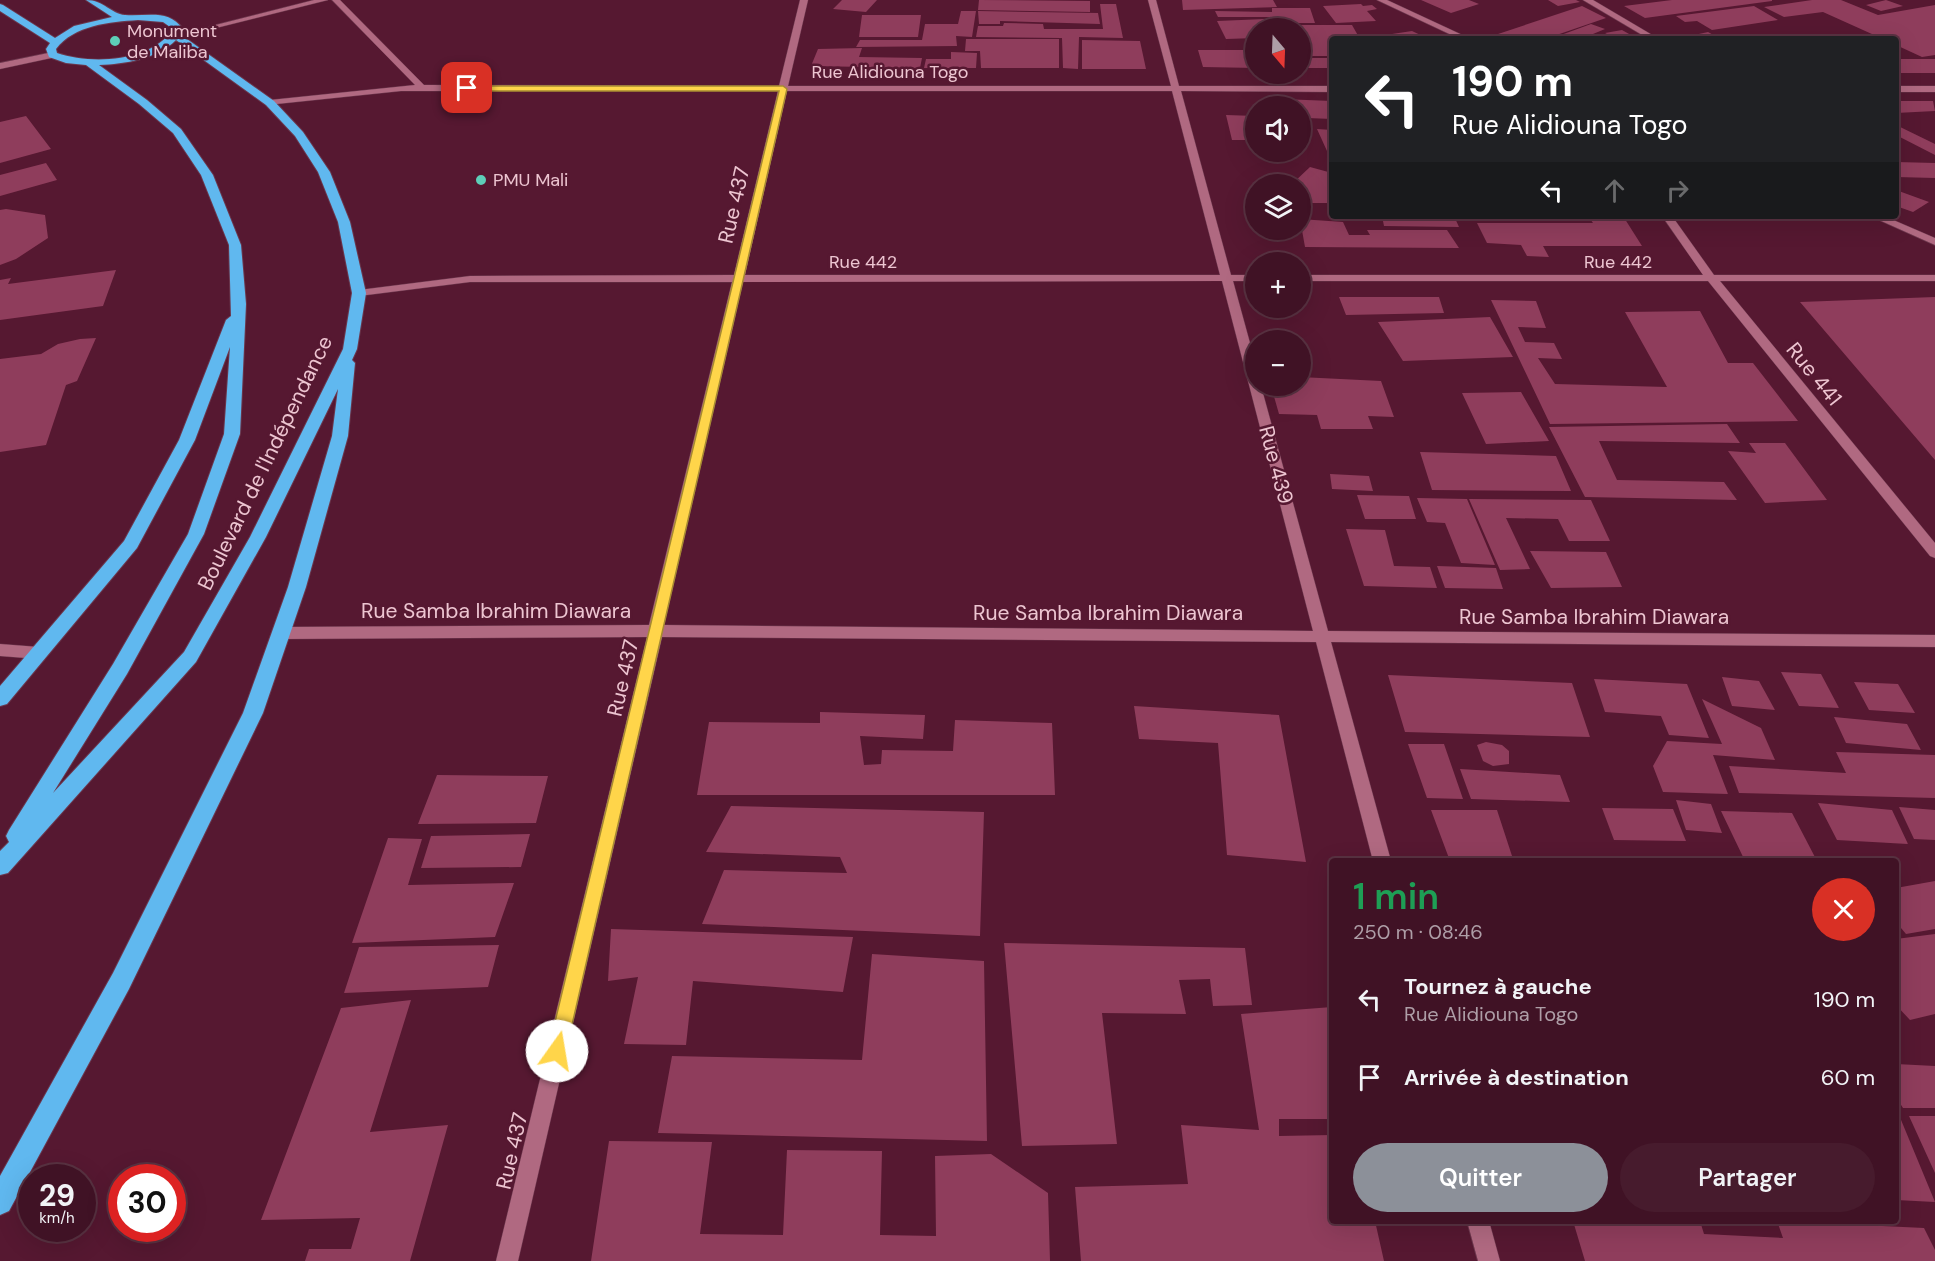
<!DOCTYPE html>
<html lang="fr">
<meta charset="utf-8">
<style>
:root{--surface:#401225;--page:#471b2d;--text:#f1f3f6;--muted:#ae9ea7;--line:#593242;--accent:#8c9099}
body{margin:0;font-family:"DM Sans",sans-serif;background:var(--page);color:var(--text);height:100vh;display:flex;flex-direction:column;font-size:22px;white-space:nowrap}
*{box-sizing:border-box;margin:0}
p{font-size:20px;color:var(--muted)}
.icon{flex:none;width:33px;height:33px;fill:none;stroke:currentColor;stroke-width:2;stroke-linecap:round;stroke-linejoin:round}
.map{position:relative;flex:1;overflow:hidden}
.side{position:absolute;left:1329px;top:858px;width:570px;height:366px;display:flex;flex-direction:column;background:var(--surface);border-radius:6px;box-shadow:0 6px 24px #0002,0 0 0 2px var(--line)}
.side>*{flex:none}
.guide{position:absolute;left:1329px;top:36px;width:570px;height:183px;border-radius:6px;box-shadow:0 6px 24px #0002,0 0 0 2px var(--line);background:#202124;color:#fff;overflow:hidden}
.needle{width:39px;rotate:161deg}
.tools{position:absolute;left:1245px;top:18px;display:grid;gap:12px}
.tools a{display:grid;place-items:center;width:66px;height:66px;border-radius:50%;background:var(--surface);box-shadow:0 6px 24px #0002,0 0 0 2px var(--line);font-size:30px}
.speed{position:absolute;left:18px;top:1164px;display:flex;gap:12px;font-size:30px;font-weight:700;text-align:center}
.speed>*{display:grid;place-content:center;width:78px;height:78px;border-radius:50%;background:var(--surface);box-shadow:0 6px 24px #0002,0 0 0 2px var(--line);line-height:1}
.speed small{font-size:15px;font-weight:400}
.speed .limit{border:9px solid #d22;background:#fff;color:#111}
.pin{position:absolute;display:grid;place-items:center;width:51px;height:51px;color:#fff;margin:-26px;border-radius:12px;box-shadow:0 3px 9px #0006}
.me{position:absolute;width:66px;margin:-33px;rotate:13deg;stroke-linejoin:round;filter:drop-shadow(0 0 4px #0008)}
.turn{display:flex;align-items:center;gap:21px;height:126px;padding:0 24px;font-size:27px}
.turn .icon{width:78px;height:78px;stroke-width:2.5}
.turn b{display:block;font-size:42px;line-height:51px}
.lanes{display:flex;align-items:center;height:57px;padding:0 24px;background:#0003;justify-content:center;gap:30px;direction:ltr}
.lanes .off{opacity:.35}
.round{display:grid;place-items:center;flex:none;width:63px;height:63px;border-radius:32px;background:var(--page)}
.overview{display:flex;align-items:center;justify-content:space-between;height:102px;padding:0 24px}
h1{font-size:36px;font-weight:600;line-height:45px;color:#1e9e55}
.primary-button{display:flex;gap:12px;margin-top:auto;padding:12px 24px}
.primary-button a{flex:1;height:69px;border-radius:36px;background:var(--accent);color:#fff;font-size:24px;font-weight:600;line-height:69px;text-align:center}
.primary-button a+a{background:var(--page);color:var(--text)}
ul{padding:0;list-style:none}
li{display:flex;align-items:center;gap:18px;height:78px;padding:0 24px}
li div{flex:1}
li b{display:block;font-size:22px}
li em{font-style:normal}
.map>svg:first-child{display:block}
</style>
<div class="map">
<svg width="1935" height="1261" viewBox="0 0 1935 1261">
<rect width="100%" height="100%" fill="#561831"/>
<path fill="#8f3d5c" d="M 842,0 L 877,0 L 866,12 L 833,9 Z
M 979,0 L 1090,1 L 1090,12 L 978,10 Z
M 1182,0 L 1273,0 L 1277,7 L 1183,10 Z
M 1421,0 L 1469,0 L 1479,4 L 1451,13 Z
M 1548,0 L 1576,0 L 1580,2 L 1558,6 Z
M 1672,0 L 1772,0 L 1772,1 L 1645,18 L 1624,6 Z
M 1812,0 L 1841,0 L 1878,15 L 1935,5 L 1935,55 L 1922,57 L 1896,45 L 1896,39 L 1883,39 L 1823,12 L 1784,17 L 1764,7 Z
M 1886,0 L 1903,6 L 1881,11 L 1866,5 Z
M 1100,4 L 1116,4 L 1123,38 L 1079,37 L 1078,69 L 1063,68 L 1062,38 L 976,37 L 978,26 L 1003,26 L 1004,23 L 1043,24 L 1044,29 L 1103,29 Z
M 1361,4 L 1363,6 L 1372,5 L 1377,9 L 1367,11 L 1376,21 L 1336,23 L 1323,6 Z
M 1582,6 L 1606,18 L 1545,39 L 1499,39 L 1492,36 Z
M 1754,6 L 1778,20 L 1712,30 L 1697,21 L 1685,22 L 1676,16 Z
M 1272,8 L 1310,8 L 1315,23 L 1273,23 L 1272,17 L 1218,17 L 1215,11 L 1272,12 Z
M 961,11 L 976,11 L 972,37 L 956,36 L 957,46 L 856,47 L 860,40 L 922,40 L 925,24 L 958,24 Z
M 978,11 L 1098,13 L 1100,24 L 1000,21 L 1000,24 L 979,24 Z
M 862,15 L 921,15 L 918,37 L 859,37 Z
M 1265,19 L 1271,28 L 1256,28 L 1256,38 L 1226,39 L 1217,21 Z
M 1591,24 L 1605,29 L 1581,39 L 1550,39 Z
M 1304,25 L 1352,25 L 1360,39 L 1332,39 L 1332,56 L 1300,56 L 1300,28 L 1279,28 L 1278,26 Z
M 1622,30 L 1638,39 L 1617,39 L 1605,33 Z
M 1412,31 L 1429,39 L 1404,39 L 1392,34 Z
M 1708,32 L 1717,37 L 1730,34 L 1739,39 L 1676,39 Z
M 966,39 L 1059,39 L 1059,68 L 981,68 L 980,51 L 965,51 Z
M 1082,40 L 1140,41 L 1146,69 L 1082,69 Z
M 862,48 L 859,57 L 922,58 L 920,68 L 811,66 L 818,49 Z
M 1198,50 L 1256,50 L 1256,68 L 1203,67 Z
M 951,52 L 977,53 L 976,68 L 924,68 L 926,59 L 951,59 Z
M 1300,58 L 1332,58 L 1332,68 L 1300,68 Z
M 1896,59 L 1935,59 L 1935,73 L 1896,73 Z
M 1281,99 L 1332,101 L 1332,119 L 1307,118 L 1307,114 L 1300,113 L 1300,106 L 1283,106 Z
M 1896,101 L 1933,101 L 1935,111 L 1896,113 Z
M 1226,115 L 1256,116 L 1256,140 L 1232,140 Z
M 26,116 L 51,149 L 0,163 L 0,122 Z
M 1896,125 L 1935,144 L 1935,155 L 1896,135 Z
M 1317,129 L 1332,130 L 1332,162 Z
M 1896,162 L 1935,163 L 1935,178 L 1896,177 Z
M 46,163 L 57,180 L 0,196 L 0,175 Z
M 1310,167 L 1332,173 L 1332,203 L 1300,203 L 1300,184 L 1292,184 Z
M 1896,190 L 1929,202 L 1913,212 L 1896,206 Z
M 6,209 L 45,215 L 48,238 L 16,259 L 0,265 L 0,210 Z
M 1382,216 L 1454,216 L 1459,227 L 1384,226 Z
M 1588,216 L 1623,216 L 1642,246 L 1543,246 L 1549,257 L 1527,256 L 1521,245 L 1487,243 L 1477,223 L 1593,223 Z
M 1300,219 L 1343,222 L 1349,235 L 1370,235 L 1367,230 L 1447,230 L 1459,248 L 1305,247 Z
M 116,270 L 103,306 L 0,320 L 0,280 L 11,278 L 8,284 Z
M 1339,297 L 1439,297 L 1444,313 L 1346,315 Z
M 1935,297 L 1935,460 L 1800,302 Z
M 1491,300 L 1536,301 L 1546,328 L 1518,327 L 1525,342 L 1554,343 L 1562,359 L 1538,358 L 1555,384 L 1667,387 L 1625,312 L 1700,311 L 1728,363 L 1753,363 L 1798,421 L 1550,424 Z
M 1490,317 L 1513,357 L 1403,361 L 1378,322 Z
M 96,338 L 77,381 L 66,385 L 46,445 L 0,452 L 0,359 L 41,354 L 58,344 L 80,339 Z
M 1300,377 L 1381,381 L 1394,417 L 1368,416 L 1373,429 L 1321,429 L 1317,415 L 1279,414 L 1271,386 L 1300,386 Z
M 1521,392 L 1549,441 L 1486,444 L 1462,393 Z
M 1727,424 L 1740,443 L 1599,441 L 1617,480 L 1724,482 L 1737,500 L 1585,497 L 1549,427 Z
M 1749,443 L 1785,443 L 1827,500 L 1765,503 L 1728,451 L 1756,453 Z
M 1420,452 L 1556,456 L 1571,491 L 1432,490 Z
M 1330,474 L 1369,476 L 1373,491 L 1332,489 Z
M 1357,495 L 1409,496 L 1416,519 L 1365,519 Z
M 1417,498 L 1467,499 L 1495,565 L 1461,563 L 1445,523 L 1427,522 Z
M 1469,499 L 1591,500 L 1610,541 L 1569,541 L 1558,519 L 1506,518 L 1530,569 L 1500,570 Z
M 1346,529 L 1385,530 L 1394,566 L 1430,567 L 1437,588 L 1364,586 Z
M 1530,551 L 1606,552 L 1622,587 L 1551,588 Z
M 1437,566 L 1496,568 L 1503,589 L 1445,588 Z
M 1781,672 L 1821,674 L 1839,708 L 1799,706 Z
M 1388,675 L 1572,683 L 1590,737 L 1405,732 Z
M 1722,677 L 1759,681 L 1775,710 L 1732,706 Z
M 1594,679 L 1687,684 L 1709,738 L 1669,735 L 1661,716 L 1605,712 Z
M 1854,682 L 1898,684 L 1915,713 L 1869,710 Z
M 1702,699 L 1761,728 L 1775,760 L 1713,755 L 1728,794 L 1663,792 L 1653,766 L 1667,741 L 1722,744 Z
M 1134,706 L 1279,715 L 1306,862 L 1227,855 L 1218,743 L 1139,739 Z
M 820,712 L 925,715 L 923,739 L 860,736 L 864,765 L 881,764 L 882,750 L 953,751 L 955,720 L 1052,723 L 1055,795 L 697,795 L 709,722 L 820,723 Z
M 1834,717 L 1907,724 L 1921,750 L 1846,743 Z
M 1486,742 L 1502,745 L 1509,751 L 1509,764 L 1493,766 L 1483,761 L 1477,745 Z
M 1408,744 L 1444,744 L 1463,799 L 1427,798 Z
M 1836,752 L 1935,755 L 1935,798 L 1739,793 L 1729,766 L 1846,773 Z
M 1460,769 L 1560,775 L 1570,802 L 1471,799 Z
M 437,775 L 548,776 L 536,823 L 418,824 Z
M 1676,800 L 1711,804 L 1722,833 L 1686,830 Z
M 1818,803 L 1892,810 L 1908,844 L 1837,840 Z
M 731,806 L 984,812 L 980,936 L 702,924 L 724,870 L 847,873 L 840,857 L 706,852 Z
M 1899,807 L 1935,810 L 1935,840 L 1914,839 Z
M 1602,808 L 1673,809 L 1686,841 L 1614,840 Z
M 1431,810 L 1497,810 L 1513,859 L 1450,861 Z
M 1721,811 L 1792,813 L 1817,861 L 1745,861 Z
M 530,834 L 521,867 L 421,868 L 431,836 Z
M 388,838 L 422,839 L 408,885 L 514,883 L 495,937 L 352,943 Z
M 1935,881 L 1935,929 L 1906,934 L 1896,922 L 1896,888 Z
M 611,929 L 853,937 L 843,992 L 693,981 L 686,1045 L 624,1044 L 638,977 L 608,981 Z
M 1935,934 L 1935,1014 L 1910,1020 L 1896,1005 L 1896,939 Z
M 1004,943 L 1245,948 L 1252,1005 L 1213,1006 L 1210,979 L 1179,980 L 1186,1014 L 1102,1013 L 1117,1144 L 1022,1146 Z
M 499,945 L 488,987 L 344,993 L 359,947 Z
M 872,954 L 984,961 L 987,1141 L 658,1133 L 672,1056 L 862,1060 Z
M 411,1000 L 370,1132 L 448,1125 L 410,1261 L 305,1261 L 309,1249 L 351,1249 L 360,1218 L 261,1220 L 341,1008 Z
M 1332,1007 L 1332,1119 L 1279,1119 L 1279,1136 L 1332,1135 L 1332,1221 L 1375,1221 L 1384,1261 L 1081,1261 L 1075,1187 L 1188,1184 L 1181,1125 L 1259,1130 L 1241,1014 Z
M 1896,1064 L 1935,1066 L 1935,1108 L 1903,1108 L 1896,1097 Z
M 1896,1115 L 1899,1115 L 1935,1202 L 1896,1200 Z
M 1909,1116 L 1935,1116 L 1935,1173 Z
M 609,1141 L 712,1142 L 700,1234 L 783,1235 L 787,1150 L 882,1151 L 880,1235 L 936,1236 L 935,1156 L 991,1154 L 1048,1193 L 1050,1261 L 591,1261 Z
M 1573,1221 L 1700,1221 L 1704,1234 L 1783,1238 L 1777,1221 L 1924,1228 L 1935,1250 L 1935,1261 L 1585,1261 Z"/>
<g fill="none" stroke-linecap="round" stroke-linejoin="round">
<g stroke="#6b374d" stroke-width="1">
<path id="street" d="M 332,0 L 340,0 L 424,85 L 779,86 L 800,0 L 808,0 L 788,86 L 1171,86 L 1148,0 L 1156,0 L 1179,86 L 1332,86 L 1332,92 L 1181,91 L 1231,275 L 1256,275 L 1256,281 L 1233,281 L 1256,365 L 1256,386 L 1261,386 L 1328,631 L 1935,635 L 1935,647 L 1331,642 L 1391,861 L 1373,861 L 1316,642 L 662,637 L 518,1261 L 496,1261 L 647,637 L 281,639 L 276,637 L 273,633 L 276,629 L 281,627 L 649,625 L 732,282 L 470,282 L 359,296 L 353,293 L 359,290 L 470,276 L 734,275 L 778,91 L 401,91 L 267,105 L 266,103 L 270,100 L 415,85 ZM 787,91 L 1172,91 L 1220,275 L 745,275 ZM 1222,281 L 1313,631 L 664,625 L 743,282 Z
M 1377,0 L 1387,0 L 1471,39 L 1460,39 Z
M 1583,0 L 1593,0 L 1659,39 L 1649,39 Z
M 1896,86 L 1935,86 L 1935,92 L 1896,92 Z
M 1662,216 L 1672,216 L 1714,275 L 1935,275 L 1935,281 L 1720,281 L 1935,543 L 1935,558 L 1930,556 L 1708,281 L 1300,281 L 1300,275 L 1703,275 Z
M 1870,216 L 1884,216 L 1935,238 L 1935,245 Z
M 0,644 L 39,647 L 44,649 L 47,653 L 44,657 L 39,659 L 0,656 Z
M 1467,1221 L 1489,1221 L 1500,1261 L 1478,1261 Z"/>
</g>
<g stroke="#6b374d" stroke-width="1">
<path id="secondary" d="M 314,0 L 328,0 L 176,38 L 172,36 Z
M 53,52 L 56,53 L 56,57 L 0,69 L 0,63 Z"/>
</g>
<g stroke="#6b374d" stroke-width="2">
<path id="highway" d="M 86,0 C 104,0 111,14 125,15 C 146,17 168,8 183,29 L 180,34 L 274,101 L 303,132 L 330,172 L 350,222 L 366,293 L 357,349 L 352,360 L 355,363 L 348,436 L 306,587 L 263,713 L 129,989 L 9,1211 L 0,1215 L 0,1176 L 113,973 L 243,713 L 288,587 L 332,436 L 338,389 L 266,537 L 196,662 L 8,873 L 0,875 L 0,851 L 9,842 L 6,836 L 9,830 L 113,664 L 188,534 L 224,434 L 230,347 L 195,440 L 137,548 L 7,704 L 0,706 L 0,686 L 124,541 L 179,440 L 226,320 L 231,316 L 229,245 L 201,175 L 173,133 L 139,104 L 86,65 L 66,63 L 49,57 L 46,49 L 50,43 L 0,11 L 0,4 L 3,5 L 55,38 L 74,26 L 112,17 ZM 138,20 L 163,22 L 173,29 C 151,62 92,65 57,53 L 56,49 C 74,25 110,22 138,20 ZM 176,40 L 266,105 L 295,136 L 318,172 L 338,222 L 352,293 L 343,349 L 250,537 L 184,652 L 53,793 L 127,674 L 204,534 L 240,434 L 246,304 L 241,245 L 213,175 L 181,129 L 147,100 L 99,65 C 125,64 157,59 176,40 Z"/>
</g>
<use href="#street" fill="#b06981" fill-rule="evenodd"/>
<use href="#secondary" fill="#b06981" fill-rule="evenodd"/>
<use href="#highway" fill="#60b8ef" fill-rule="evenodd"/>
</g>
<path fill="#ffd54a" stroke="#a68a30" stroke-width="1.5" d="M 464,86 L 783,86 L 787,89 L 566,1051 L 563,1057 L 557,1060 L 550,1057 L 548,1051 L 779,91 L 467,91 L 464,90 Z"/>
<g fill="#5eceb8" stroke="#561831" stroke-width="2">
<circle cx="115" cy="41" r="6"/>
<circle cx="481" cy="180" r="6"/>
</g>
<g text-anchor="middle" dominant-baseline="central" stroke-width="5" stroke-linejoin="round" paint-order="stroke">
<g font-size="18" fill="#edc5d1" stroke="#561831" text-anchor="start">
<text x="127" y="31">Monument<tspan x="127" dy="21">de Maliba</tspan></text>
<text x="493" y="180">PMU Mali</text>
</g>
<g font-size="18" fill="#edc5d1" stroke="#561831">
<text x="890" y="72">Rue Alidiouna Togo</text>
<text x="863" y="262">Rue 442</text>
<text x="1618" y="262">Rue 442</text>
</g>
<g font-size="21" fill="#edc5d1" stroke="#561831">
<text transform="translate(734 205) rotate(-77)">Rue 437</text>
<text transform="translate(1814 374) rotate(51)">Rue 441</text>
<text transform="translate(265 463) rotate(-64)">Boulevard de l'Indépendance</text>
<text transform="translate(1276 465) rotate(75)">Rue 439</text>
<text x="496" y="611">Rue Samba Ibrahim Diawara</text>
<text x="1108" y="613">Rue Samba Ibrahim Diawara</text>
<text x="1594" y="617">Rue Samba Ibrahim Diawara</text>
<text transform="translate(623 678) rotate(-77)">Rue 437</text>
<text transform="translate(512 1151) rotate(-77)">Rue 437</text>
</g>
</g>
</svg>
<div class="tools">
<a><svg class="needle" viewBox="-14 -14 28 28"><path d="M0-13l5 13h-10z" fill="#e53935"/><path d="M0 13l5-13h-10z" fill="#ae9ea7"/></svg></a>
<a><svg class="icon" aria-label="sound" viewBox="0 0 24 24"><path d="M4 9h4l5-4v14l-5-4H4zM17 9q2 3 0 6"/></svg></a>
<a><svg class="icon" aria-label="layers" viewBox="0 0 24 24"><path d="M12 4l9 5-9 5-9-5zM3 14l9 5 9-5"/></svg></a>
<a>+</a>
<a>−</a>
</div>
<div class="speed"><div>29<small>km/h</small></div><div class="limit">30</div></div>
<div class="pin" style="left:467px;top:88px;background:#d93025"><svg class="icon" aria-label="arrive" viewBox="0 0 24 24"><path d="M6 21V4h12l-3 4 3 4H6"/></svg></div>
<svg class="me" style="left:557px;top:1051px" viewBox="-20 -20 40 40"><circle r="19" fill="#fff"/><path d="M0-13L10 11 0 6-10 11z" fill="#ffd54a"/></svg>
<div class="guide">
<div class="turn"><svg class="icon" aria-label="left" viewBox="0 0 24 24"><path d="M17 20v-9H6M10 6l-5 5 5 5"/></svg><div><b>190 m</b>Rue Alidiouna Togo</div></div>
<div class="lanes"><svg class="icon" aria-label="left" viewBox="0 0 24 24"><path d="M17 20v-9H6M10 6l-5 5 5 5"/></svg><svg class="icon off" aria-label="ahead" viewBox="0 0 24 24"><path d="M12 20V5M6 11l6-6 6 6"/></svg><svg class="icon off" aria-label="right" viewBox="0 0 24 24"><path d="M7 20v-9h11M14 6l5 5-5 5"/></svg></div>
</div>
<section class="side">
<div class="overview"><div><h1>1 min</h1><p>250 m · 08:46</p></div><a class="round" style="background:#d93025;color:#fff"><svg class="icon" aria-label="close" viewBox="0 0 24 24"><path d="M6 6l12 12M18 6L6 18"/></svg></a></div>
<ul>
<li><svg class="icon" aria-label="left" viewBox="0 0 24 24"><path d="M17 20v-9H6M10 6l-5 5 5 5"/></svg><div><b>Tournez à gauche</b><p>Rue Alidiouna Togo</p></div><em>190 m</em></li>
<li><svg class="icon" aria-label="arrive" viewBox="0 0 24 24"><path d="M6 21V4h12l-3 4 3 4H6"/></svg><div><b>Arrivée à destination</b></div><em>60 m</em></li>
</ul>
<div class="primary-button"><a>Quitter</a><a>Partager</a></div>
</section>
</div>
